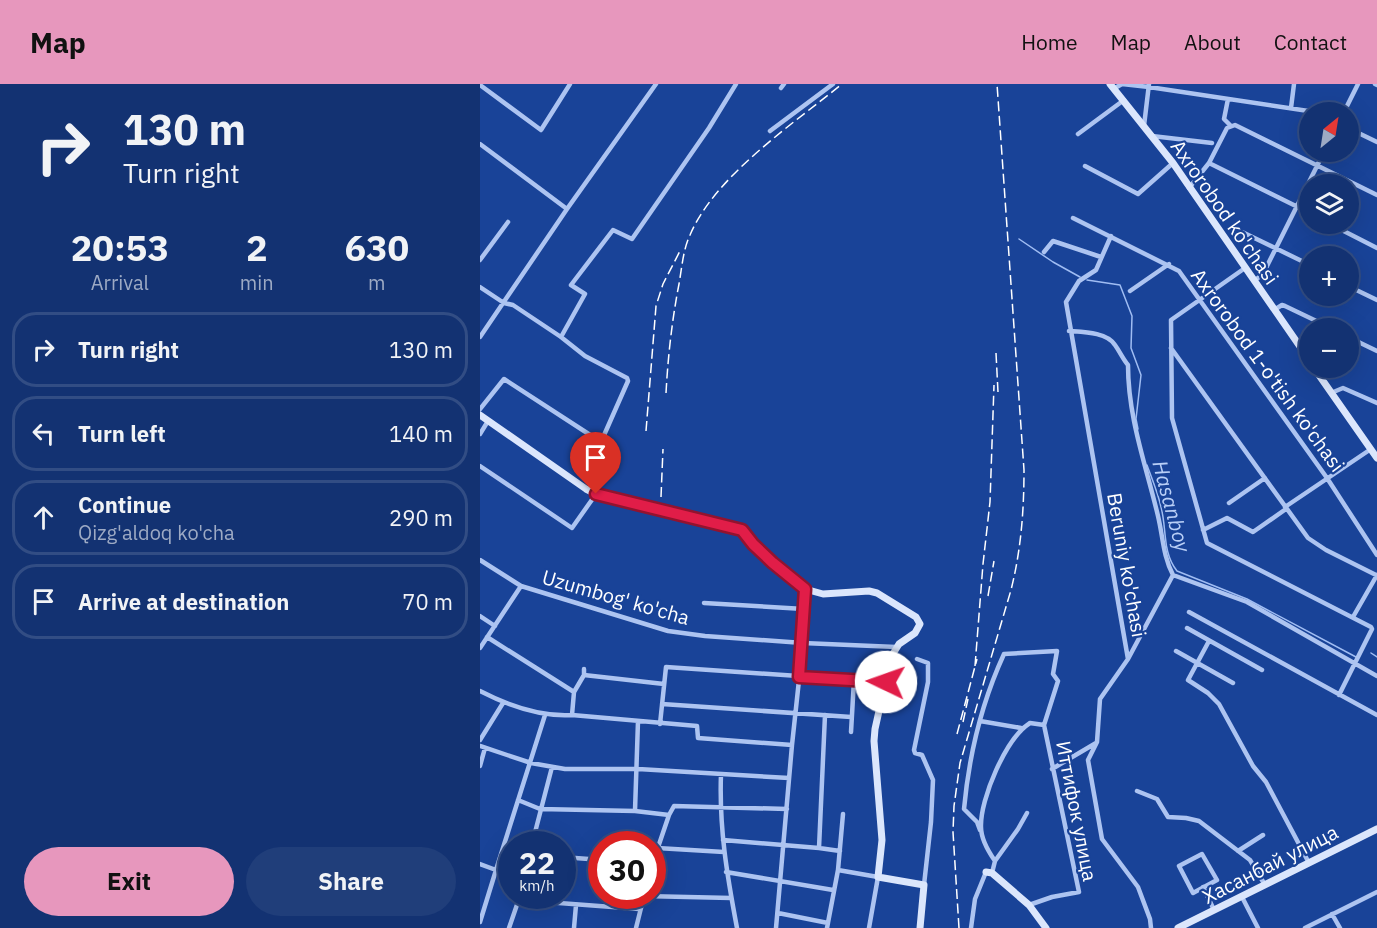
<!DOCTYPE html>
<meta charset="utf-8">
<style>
:root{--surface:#133272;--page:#203e7a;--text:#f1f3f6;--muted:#9daac4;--line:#324d84;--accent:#e797bd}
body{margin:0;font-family:"IBM Plex Sans",sans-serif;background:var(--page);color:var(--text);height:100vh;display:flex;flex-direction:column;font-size:22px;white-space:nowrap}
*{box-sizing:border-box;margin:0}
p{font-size:20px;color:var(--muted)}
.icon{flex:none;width:33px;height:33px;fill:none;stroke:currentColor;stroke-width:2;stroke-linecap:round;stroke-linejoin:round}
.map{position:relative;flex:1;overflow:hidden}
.drawer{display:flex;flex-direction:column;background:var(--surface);width:480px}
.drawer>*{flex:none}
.hud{background:#133272;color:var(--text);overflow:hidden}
.needle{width:39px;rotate:30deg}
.controls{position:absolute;left:819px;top:18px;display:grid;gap:12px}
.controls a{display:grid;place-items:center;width:60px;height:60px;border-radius:50%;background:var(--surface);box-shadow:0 6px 24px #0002,0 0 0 2px var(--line);font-size:30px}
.speed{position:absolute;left:18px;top:747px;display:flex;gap:12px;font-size:30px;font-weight:700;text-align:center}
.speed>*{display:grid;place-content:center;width:78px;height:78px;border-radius:50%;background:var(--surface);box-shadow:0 6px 24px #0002,0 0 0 2px var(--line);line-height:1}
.speed small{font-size:15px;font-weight:400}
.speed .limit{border:9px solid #d22;background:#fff;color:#111}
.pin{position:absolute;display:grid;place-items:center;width:51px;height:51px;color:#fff;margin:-62px -26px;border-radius:50% 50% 50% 0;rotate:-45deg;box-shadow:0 0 6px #0007}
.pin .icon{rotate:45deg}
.me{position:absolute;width:66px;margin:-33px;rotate:273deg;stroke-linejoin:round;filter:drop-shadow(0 0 4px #0008)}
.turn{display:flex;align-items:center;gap:21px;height:126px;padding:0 24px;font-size:27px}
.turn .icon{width:78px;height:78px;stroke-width:2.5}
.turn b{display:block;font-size:42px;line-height:51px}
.eta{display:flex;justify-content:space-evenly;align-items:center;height:102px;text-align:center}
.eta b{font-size:36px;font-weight:800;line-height:42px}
.primary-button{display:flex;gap:12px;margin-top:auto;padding:12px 24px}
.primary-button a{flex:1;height:69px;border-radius:36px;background:var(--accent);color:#111;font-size:24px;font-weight:800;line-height:69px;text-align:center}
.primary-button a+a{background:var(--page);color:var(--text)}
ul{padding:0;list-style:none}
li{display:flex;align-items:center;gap:18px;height:75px;margin:0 12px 9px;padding:0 12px;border:3px solid var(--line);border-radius:24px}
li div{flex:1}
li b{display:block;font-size:22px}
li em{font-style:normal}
header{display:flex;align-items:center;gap:36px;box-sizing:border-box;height:84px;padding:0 30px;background:var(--accent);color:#111}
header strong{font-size:28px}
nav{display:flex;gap:33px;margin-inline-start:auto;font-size:21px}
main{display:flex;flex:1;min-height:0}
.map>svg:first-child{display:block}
</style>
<header>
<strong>Map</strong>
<nav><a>Home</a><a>Map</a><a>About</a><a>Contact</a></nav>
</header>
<main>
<section class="drawer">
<div class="hud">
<div class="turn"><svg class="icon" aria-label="right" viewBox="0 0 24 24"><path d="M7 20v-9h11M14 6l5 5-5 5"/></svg><div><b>130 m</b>Turn right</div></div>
</div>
<div class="eta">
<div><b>20:53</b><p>Arrival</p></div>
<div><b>2</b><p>min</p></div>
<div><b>630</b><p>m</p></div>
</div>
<ul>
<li><svg class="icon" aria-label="right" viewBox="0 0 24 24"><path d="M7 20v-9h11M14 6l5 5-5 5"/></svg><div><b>Turn right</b></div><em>130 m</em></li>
<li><svg class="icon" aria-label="left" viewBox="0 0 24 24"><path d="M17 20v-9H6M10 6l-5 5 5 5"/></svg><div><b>Turn left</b></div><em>140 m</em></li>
<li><svg class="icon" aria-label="ahead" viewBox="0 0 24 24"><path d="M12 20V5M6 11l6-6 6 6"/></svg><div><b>Continue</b><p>Qizg'aldoq ko'cha</p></div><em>290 m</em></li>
<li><svg class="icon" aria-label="arrive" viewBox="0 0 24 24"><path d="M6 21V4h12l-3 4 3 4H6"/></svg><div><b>Arrive at destination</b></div><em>70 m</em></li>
</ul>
<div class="primary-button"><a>Exit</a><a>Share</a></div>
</section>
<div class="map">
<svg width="897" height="844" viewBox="0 0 897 844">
<rect width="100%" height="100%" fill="#194398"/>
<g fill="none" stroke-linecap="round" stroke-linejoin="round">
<path stroke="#a0bdf3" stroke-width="1.5" d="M 539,155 L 573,178 L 600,193
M 607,196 L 640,201 L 652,232 L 651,264 L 661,291 L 656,335 L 658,345
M 667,381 C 672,395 678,409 681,423 C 687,445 682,468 697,487 L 767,515 L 876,573
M 891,569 L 897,573"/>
<path stroke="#adc4f1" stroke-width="4.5" d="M 895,0 L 897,1
M 0,1 L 61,46 L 90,0
M 301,4 L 304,0
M 635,4 L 642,0 L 669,3 L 835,28
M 748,15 L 744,35 L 750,41
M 811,24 L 814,0
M 864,28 L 878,0
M 664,42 L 669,0
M 868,44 L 897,58
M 290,47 L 353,0
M 598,50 L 644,16
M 672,52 L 732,59
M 0,60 L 87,125
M 729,79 L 830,129
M 605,82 L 658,110 L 693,79
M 709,104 L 729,79 L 747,44 L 755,41 L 897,111
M 593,134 L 699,187 L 847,394 L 897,471
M 850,140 L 897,164
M 762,148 L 830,181
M 631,152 L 616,186 L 599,197 L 586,218 L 648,575 L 620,615 L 617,658 L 608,676 L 622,755 L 658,803 L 670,835 L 671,844
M 564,168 L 573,157 L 621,173
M 0,176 L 28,138
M 765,184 L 691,236 L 692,334 L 727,459 L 891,543 L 892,545 L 859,611
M 774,197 L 783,190 L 844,68
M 868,202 L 897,216
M 0,203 L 24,219 L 33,221 L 81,253 L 105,272 L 147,294 L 148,297 L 121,358 L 24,295 L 0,325
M 650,207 L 689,180
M 794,226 L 802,221 L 805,222 L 851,244
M 589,247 C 603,248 627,248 635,261 C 640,268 643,275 648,281 C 648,334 666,381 678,432 C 683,453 683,472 693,491
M 0,253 L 87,125 L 176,0
M 81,253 L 105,210 L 91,201 L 133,146 L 152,155 L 229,44 L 256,0
M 868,253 L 897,267
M 691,264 L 828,454 L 846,466 L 896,491
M 851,309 L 863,304 L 897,319
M 0,350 L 8,337
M 0,382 L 92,444 L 116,410
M 749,419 L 785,394
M 805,423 L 891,365
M 723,446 L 747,434 L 773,448 L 806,425
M 0,476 L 41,502 L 188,547 L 225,552 L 323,559 L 416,563
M 693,491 L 767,518 L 897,592
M 224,519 L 324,525
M 709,528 L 897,631
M 0,532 L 15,542
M 873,533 L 897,491
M 707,544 L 782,586
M 7,553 L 94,608
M 729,557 L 708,596 L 728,609 L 739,620 L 773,682 L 786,698 L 829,779
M 0,564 L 41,502
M 696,567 L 753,599
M 437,575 L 448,579 L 448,598 L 434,666 L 435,669 L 442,671 L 453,696 L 451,738 L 444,801
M 648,575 L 693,491
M 104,591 L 184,600
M 0,607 C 29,622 60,633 92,631 L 217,642 L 218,654 L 312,661
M 182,620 L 371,633
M 92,631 L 94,608 L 104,591 L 104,585
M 345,631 L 339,764 L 360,767
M 500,637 L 541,644
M 180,640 L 186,583 L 406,598
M 371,648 L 374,596
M 0,656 L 23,619
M 0,662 L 51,679 L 85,685 L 158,685 L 309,694
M 0,682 L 5,664
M 572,685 L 616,659
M 241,690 C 239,744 247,791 257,844
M 657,707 L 677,715 L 688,733 L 706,734 L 719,737 L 770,776 L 785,801
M 38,716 L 60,725 L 155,727 L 189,731
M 155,727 L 158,637
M 500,746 L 497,738 L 484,725 C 489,671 501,620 524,570 L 577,567 L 573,590 L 578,597 L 564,641 L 599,808 L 572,813 L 549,821
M 243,756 L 339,764
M 52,760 L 72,683
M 177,764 L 244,768
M 758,767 L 783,751
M 722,770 L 737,796 L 713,809 L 699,782 Z
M 82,773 L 122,776
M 515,777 L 538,745 L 547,729
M 0,780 L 16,786 L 0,838
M 172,781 L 189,731 L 194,722 L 307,725
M 358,786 L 398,793 L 389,844
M 246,788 L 353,806
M 512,789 L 515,777 C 508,767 501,755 501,743 C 500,715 526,654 550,639 L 564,641
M 32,790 L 16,786 L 65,631
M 723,803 L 734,826
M 163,812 L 251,814
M 762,813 L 778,844
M 39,816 L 159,825
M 298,829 L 348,839
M 852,830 L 860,844
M 29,844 L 40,812
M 94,844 L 96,821
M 156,844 L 164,812
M 296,844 L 312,661 L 323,559 L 325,505
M 347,844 L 358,786 L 363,730
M 491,844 L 495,815 L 506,788
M 825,844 L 897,808"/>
<path stroke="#dbe6fc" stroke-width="7" d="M 630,0 L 693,79 L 830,277
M 834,284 L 897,374
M 0,331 L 106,405 L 116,410 L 192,427 L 230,439 L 260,445 L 293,479 L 325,505 L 343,510 L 389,507 L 397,509 L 436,533 L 440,540 L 435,549 L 419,560 L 411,573 L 395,645 L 394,657 L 402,756 L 398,793 L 444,801 L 440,844
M 506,788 L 512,789 L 549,821 L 566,844
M 698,844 L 897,745"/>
<path stroke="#fff" stroke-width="1.5" stroke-dasharray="10 4.5" stroke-linecap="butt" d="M 516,269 L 518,308
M 186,309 C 188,272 192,236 199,200 C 202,183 203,166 210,151 C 235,92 313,40 362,0
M 166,347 L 176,222 L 183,200 L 201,165
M 181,413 L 183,365
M 508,512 L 514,477
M 495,582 L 503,480 L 510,418 L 514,301
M 483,638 L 488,615
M 477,650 L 497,575
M 479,844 L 473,748 L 474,722 L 480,679 L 531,506 C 541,466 544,427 544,386 L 517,0"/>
</g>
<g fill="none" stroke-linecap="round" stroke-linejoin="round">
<g stroke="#92132f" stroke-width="15">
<path id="route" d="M 116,410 L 262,446 L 273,460 L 293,479 L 325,505 L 319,593 L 406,598"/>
</g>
<use href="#route" stroke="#e11d48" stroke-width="10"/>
</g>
<g text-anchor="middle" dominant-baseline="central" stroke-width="4.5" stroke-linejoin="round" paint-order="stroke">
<g font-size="20" fill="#fff" stroke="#194398">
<text transform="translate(745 128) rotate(55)">Axrorobod ko'chasi</text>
<text transform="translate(788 286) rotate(54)">Axrorobod 1-o'tish ko'chasi</text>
<text transform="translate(647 481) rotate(80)">Beruniy ko'chasi</text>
<text transform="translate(136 513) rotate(16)">Uzumbog' ko'cha</text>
<text transform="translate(597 727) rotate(79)">Иттифок улица</text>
<text transform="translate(790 780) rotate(-27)">Хасанбай улица</text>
</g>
<g font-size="21" font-style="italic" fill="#b9cff7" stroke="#194398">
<text transform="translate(692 422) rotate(75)">Hasanboy</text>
</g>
</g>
</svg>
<div class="controls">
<a><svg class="needle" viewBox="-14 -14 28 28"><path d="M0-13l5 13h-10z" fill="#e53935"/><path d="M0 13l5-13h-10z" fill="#9daac4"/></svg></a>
<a><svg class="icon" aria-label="layers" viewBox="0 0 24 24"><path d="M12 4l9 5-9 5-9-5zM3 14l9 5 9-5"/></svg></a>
<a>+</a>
<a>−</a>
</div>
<div class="speed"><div>22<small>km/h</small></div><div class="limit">30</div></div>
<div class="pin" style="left:116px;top:410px;background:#d93025"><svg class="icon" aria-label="arrive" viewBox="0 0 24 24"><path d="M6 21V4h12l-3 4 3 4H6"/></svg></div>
<svg class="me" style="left:406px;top:598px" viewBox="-20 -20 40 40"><circle r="19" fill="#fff"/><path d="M0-13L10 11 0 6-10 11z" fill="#e11d48"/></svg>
</div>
</main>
